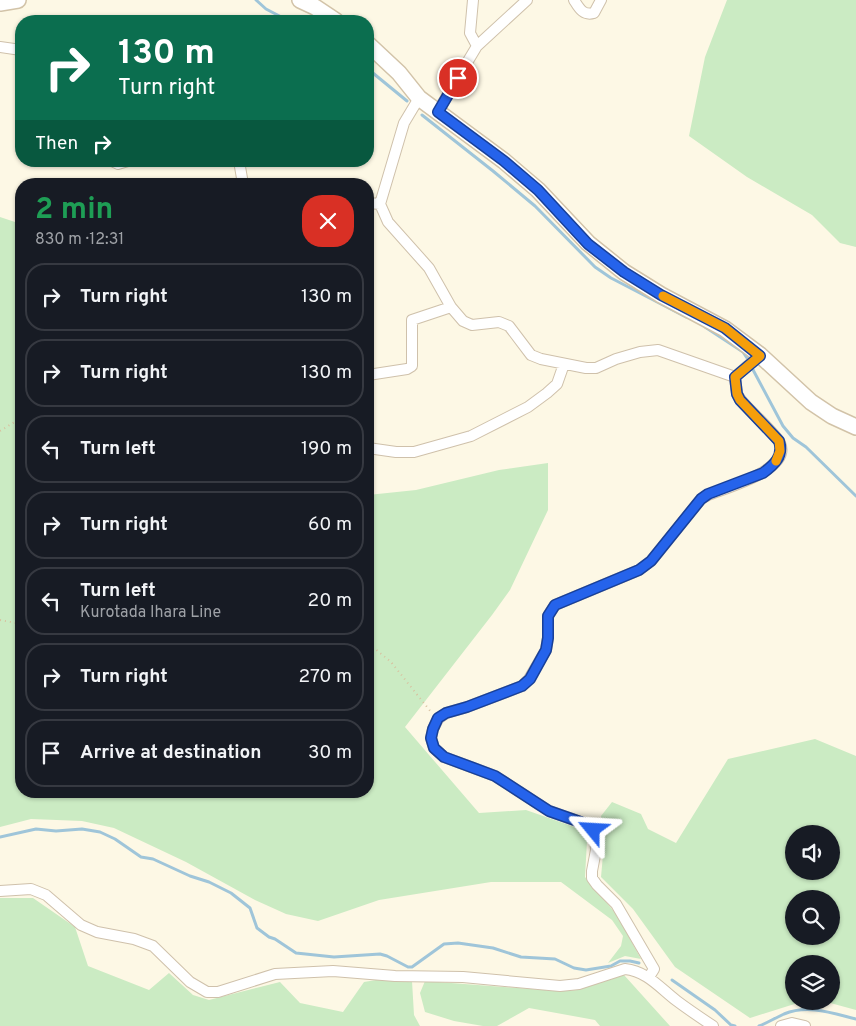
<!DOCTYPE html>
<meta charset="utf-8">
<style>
:root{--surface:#171b24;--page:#242831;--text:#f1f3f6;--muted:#9ea1a6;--line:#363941}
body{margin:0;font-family:Overpass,sans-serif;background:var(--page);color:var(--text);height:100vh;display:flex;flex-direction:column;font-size:19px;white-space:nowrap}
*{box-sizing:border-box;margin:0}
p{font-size:16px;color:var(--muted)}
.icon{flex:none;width:28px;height:28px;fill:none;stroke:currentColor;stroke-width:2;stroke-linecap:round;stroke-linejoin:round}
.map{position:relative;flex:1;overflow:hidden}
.sheet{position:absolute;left:15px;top:178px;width:359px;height:620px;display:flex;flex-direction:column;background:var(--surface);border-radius:20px;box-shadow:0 1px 4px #0004}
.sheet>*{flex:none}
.guide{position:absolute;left:15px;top:15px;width:359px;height:152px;border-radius:20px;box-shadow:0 1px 4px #0004;background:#0b6e4f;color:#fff;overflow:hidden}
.controls{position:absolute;left:785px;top:825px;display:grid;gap:10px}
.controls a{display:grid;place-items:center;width:55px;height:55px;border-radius:50%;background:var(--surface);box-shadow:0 1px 4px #0004;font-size:25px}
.pin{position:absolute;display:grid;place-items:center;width:42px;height:42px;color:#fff;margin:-21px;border:2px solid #fff;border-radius:50%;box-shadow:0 1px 5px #0007}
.me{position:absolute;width:55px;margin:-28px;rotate:297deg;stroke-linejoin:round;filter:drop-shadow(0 0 4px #0008)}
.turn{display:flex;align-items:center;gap:18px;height:105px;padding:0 20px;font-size:22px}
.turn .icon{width:65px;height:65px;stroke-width:2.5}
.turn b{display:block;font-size:35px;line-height:42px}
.then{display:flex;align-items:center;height:48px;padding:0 20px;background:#0003;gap:10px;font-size:19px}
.round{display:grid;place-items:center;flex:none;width:52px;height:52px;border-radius:20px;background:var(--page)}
.headline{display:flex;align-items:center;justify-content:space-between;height:85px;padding:0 20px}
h1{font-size:30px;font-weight:700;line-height:38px;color:#1e9e55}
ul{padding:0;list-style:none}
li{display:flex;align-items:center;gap:15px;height:68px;margin:0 10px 8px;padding:0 10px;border:2px solid var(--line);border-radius:20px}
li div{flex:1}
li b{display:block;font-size:19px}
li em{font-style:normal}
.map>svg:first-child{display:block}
</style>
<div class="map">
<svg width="856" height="1026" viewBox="0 0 856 1026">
<rect width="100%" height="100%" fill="#fdf8e5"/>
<path fill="#cbebc3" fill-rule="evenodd" d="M 727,0 L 856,0 L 856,247 L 840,243 L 812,215 L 747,177 L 689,136 L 705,57 Z
M 0,217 L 21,224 L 21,791 L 368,791 L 368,495 L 416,490 L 499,470 L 548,463 L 548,510 L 510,590 L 492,615 L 405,727 L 479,813 L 526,810 L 580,829 L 587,841 L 585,877 L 617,915 L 641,959 L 625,956 L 608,963 L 621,946 L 623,936 L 612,920 L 561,882 L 491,882 L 379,900 L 318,921 L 286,914 L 255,900 L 186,862 L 114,828 L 82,821 L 31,819 L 0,827 Z
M 815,739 L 856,756 L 856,1010 L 823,1001 L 831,1001 L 831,964 L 794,964 L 794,1001 L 804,1001 L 750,1018 L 675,967 L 633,909 L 601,877 L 604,844 L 601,816 L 612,802 L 641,814 L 648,829 L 676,843 L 728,759 ZM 794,834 L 831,834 L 831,871 L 794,871 ZM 794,899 L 831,899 L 831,936 L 794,936 Z
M 0,898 L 33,898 L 75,927 L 88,966 L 149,990 L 169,973 L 193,995 L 209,1000 L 280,982 L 300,1003 L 343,1012 L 364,982 L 382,979 L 412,981 L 414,1015 L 420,1026 L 0,1026 Z
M 624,975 L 670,1026 L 600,1026 L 595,1020 L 529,1008 L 497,1026 L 483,1026 L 454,1021 L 425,1012 L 420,993 L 425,981 L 558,991 L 578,990 Z"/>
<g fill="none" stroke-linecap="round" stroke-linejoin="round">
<path stroke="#9fc5d9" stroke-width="3" d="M 256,0 L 266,9 L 289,21
M 368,69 L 407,101
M 422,115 L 493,171 L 535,206 L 595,267 L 611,278 L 686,317
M 705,327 L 743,352 L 749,361
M 751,366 L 783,426 L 793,438 L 806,447 L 856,496
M 0,837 L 36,829 L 56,831 L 82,829 L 100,832 L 115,839 L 141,857 L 153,859 L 190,876 L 209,882 L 231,893 L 250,908 L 257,928 L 269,937 L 275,939 L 296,953 L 334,957 L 380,954 L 387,956 L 408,967 L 412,967 L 444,944 L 458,943 L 493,948 L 521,957 L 555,959 L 574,968 L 586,970 L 611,966 L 620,961 L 630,961 L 639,963
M 672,980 L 715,1010 L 731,1025 L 735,1026
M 759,1026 C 767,1023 775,1018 784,1014 C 808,1004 832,1013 856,1019"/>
<g stroke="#cfc1ab" stroke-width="12">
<path id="street" d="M 473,0 L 470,33 L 477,46
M 574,0 C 579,8 583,16 594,13 L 601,0
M 0,47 L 21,50
M 419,98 L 404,123 L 380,204 L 388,222 L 429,268 L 451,307 L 463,321 L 472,325 L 499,322 L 509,326 L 531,355 L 541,359 L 586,368 L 596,368 L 616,359 L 640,352 L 658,350 L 735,377
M 438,111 L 477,46 L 527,0
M 112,161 L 118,164 L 128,161
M 239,161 L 243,184
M 368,203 L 380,204
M 368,375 L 407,369 L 412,366 L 412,320 L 451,307
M 735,377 L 760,355
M 368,448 L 396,452 L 414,452 L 471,436 L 528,407 L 547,393 L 557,384 L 564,364
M 0,891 L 31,889 L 46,895 L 81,925 L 97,932 L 134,939 L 153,946 L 190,982 L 207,992 L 218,992 L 275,974 L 333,971 L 395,976 L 463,977 L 560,986 L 579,984 L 625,969 C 647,971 661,989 677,1001 C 689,1010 701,1018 713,1026
M 649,977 L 654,969 L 616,904 L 597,885 L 592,878 L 592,871 L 596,850 L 595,837 L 593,830 L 586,824 L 549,811 L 495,776 L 444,757 L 434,748 L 431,738 L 433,729 L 438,719 L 446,713 L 467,707 L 522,686 L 529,679 L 546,650 L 548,637 L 548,616 L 555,605 L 639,570 L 651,561 L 701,499 L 708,495 C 725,488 792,470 780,443 C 776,434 749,410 741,400 L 737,394 L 735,377
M 781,1026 L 792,1023 L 805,1026"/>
</g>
<g stroke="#d2c3a8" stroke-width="18">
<path id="secondary" d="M 300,0 L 315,7 L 336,21
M 0,3 L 18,0
M 368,44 L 399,73 L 419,98 L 504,161 L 538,190 L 588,243 L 624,272 L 661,295 L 725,329 L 760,355 L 811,402 L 832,416 L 856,427"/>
</g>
<path stroke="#d8c09f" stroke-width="2" stroke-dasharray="1 4" stroke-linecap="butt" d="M 0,431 L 21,418
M 0,620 L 21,624
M 368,645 L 374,648 L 391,662 L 431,712"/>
<use href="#street" stroke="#fff" stroke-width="10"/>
<use href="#secondary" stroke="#fff" stroke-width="15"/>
</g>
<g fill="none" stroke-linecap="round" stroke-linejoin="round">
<g stroke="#184099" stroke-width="12">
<path id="route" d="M 458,78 L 438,112 L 504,161 L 538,190 L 588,244 L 624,272 L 661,295 L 725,328 L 760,356 L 735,377 L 737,394 L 740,400 L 779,441 C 784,456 774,465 763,473 L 708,494 L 701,499 L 651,561 L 639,570 L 555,605 L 548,616 L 548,638 L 546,650 L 530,679 L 522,686 L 467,707 L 446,713 L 438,718 L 433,729 L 431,738 L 434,748 L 444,757 L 495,776 L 549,811 L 586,824 L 593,830"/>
</g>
<use href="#route" stroke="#2563eb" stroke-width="9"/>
<path stroke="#f59e0b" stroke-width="9" d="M 663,296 L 725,328 L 760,356 L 735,377 L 737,394 L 740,400 L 779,441 L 780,451 L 776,461"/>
</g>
</svg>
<div class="controls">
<a><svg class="icon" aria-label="sound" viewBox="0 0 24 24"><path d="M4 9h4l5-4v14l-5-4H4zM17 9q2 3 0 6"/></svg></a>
<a><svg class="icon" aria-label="search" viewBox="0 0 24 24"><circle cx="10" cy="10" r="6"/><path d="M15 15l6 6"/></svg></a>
<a><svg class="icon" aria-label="layers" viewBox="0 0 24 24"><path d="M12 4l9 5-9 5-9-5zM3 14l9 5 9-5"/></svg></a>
</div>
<div class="pin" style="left:458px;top:78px;background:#d93025"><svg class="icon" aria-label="arrive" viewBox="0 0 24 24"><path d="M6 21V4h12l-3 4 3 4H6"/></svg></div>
<svg class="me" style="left:593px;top:830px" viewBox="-20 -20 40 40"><path d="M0-17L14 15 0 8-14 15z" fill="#2563eb" stroke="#fff" stroke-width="4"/></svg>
<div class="guide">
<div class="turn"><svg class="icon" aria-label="right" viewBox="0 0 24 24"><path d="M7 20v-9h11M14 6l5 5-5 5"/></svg><div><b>130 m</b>Turn right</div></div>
<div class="then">Then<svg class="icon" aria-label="right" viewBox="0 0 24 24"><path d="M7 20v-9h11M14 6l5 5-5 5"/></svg></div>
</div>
<section class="sheet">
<div class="headline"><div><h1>2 min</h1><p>830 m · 12:31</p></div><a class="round" style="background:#d93025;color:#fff"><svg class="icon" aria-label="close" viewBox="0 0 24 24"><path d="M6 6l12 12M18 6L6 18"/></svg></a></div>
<ul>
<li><svg class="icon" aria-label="right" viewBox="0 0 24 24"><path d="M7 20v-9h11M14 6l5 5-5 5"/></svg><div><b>Turn right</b></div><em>130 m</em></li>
<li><svg class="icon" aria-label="right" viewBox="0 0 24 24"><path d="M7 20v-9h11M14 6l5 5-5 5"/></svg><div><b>Turn right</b></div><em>130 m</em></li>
<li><svg class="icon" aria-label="left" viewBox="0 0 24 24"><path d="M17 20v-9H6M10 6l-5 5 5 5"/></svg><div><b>Turn left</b></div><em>190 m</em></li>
<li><svg class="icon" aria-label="right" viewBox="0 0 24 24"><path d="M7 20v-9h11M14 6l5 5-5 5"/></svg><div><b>Turn right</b></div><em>60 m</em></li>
<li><svg class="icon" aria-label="left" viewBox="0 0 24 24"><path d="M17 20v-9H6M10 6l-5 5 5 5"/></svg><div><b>Turn left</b><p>Kurotada Ihara Line</p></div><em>20 m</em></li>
<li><svg class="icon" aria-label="right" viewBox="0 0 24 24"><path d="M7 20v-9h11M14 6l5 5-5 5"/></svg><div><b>Turn right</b></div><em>270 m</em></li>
<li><svg class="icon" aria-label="arrive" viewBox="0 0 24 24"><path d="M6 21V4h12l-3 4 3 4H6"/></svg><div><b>Arrive at destination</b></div><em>30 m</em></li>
</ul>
</section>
</div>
